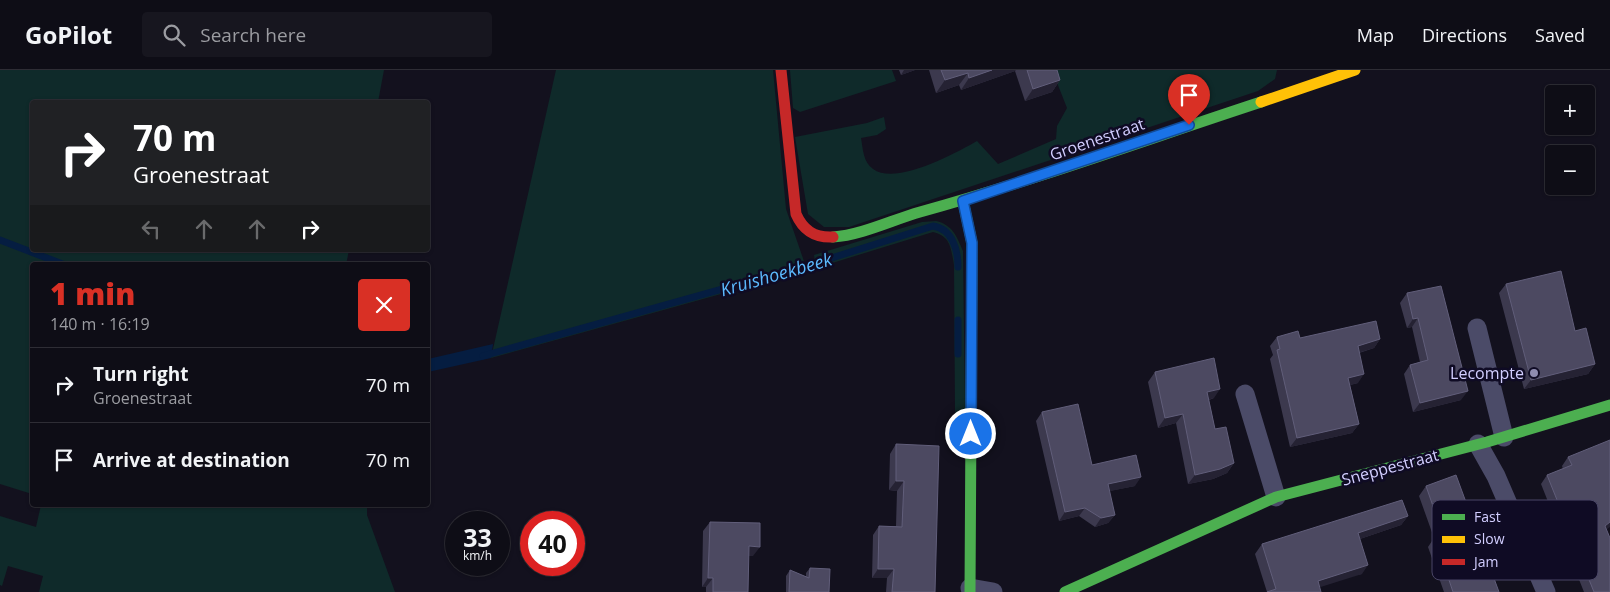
<!DOCTYPE html>
<meta charset="utf-8">
<style>
:root{--surface:#0e0d16;--page:#17161f;--text:#f1f3f6;--muted:#9b9ca1;--line:#2e2d35;--accent:#d93025}
body{margin:0;font-family:"Open Sans",sans-serif;background:var(--page);color:var(--text);height:100vh;display:flex;flex-direction:column;font-size:19px;white-space:nowrap}
*{box-sizing:border-box;margin:0}
p{font-size:16px;color:var(--muted)}
.icon{flex:none;width:28px;height:28px;fill:none;stroke:currentColor;stroke-width:2;stroke-linecap:round;stroke-linejoin:round}
.map{position:relative;flex:1;overflow:hidden}
.side{position:absolute;left:30px;top:192px;width:400px;height:245px;display:flex;flex-direction:column;background:var(--surface);border-radius:5px;box-shadow:0 1px 4px #0004,0 0 0 1px var(--line)}
.side>*{flex:none}
.banner{position:absolute;left:30px;top:30px;width:400px;height:152px;border-radius:5px;box-shadow:0 1px 4px #0004,0 0 0 1px var(--line);background:#202124;color:#fff;overflow:hidden}
.controls{position:absolute;left:1545px;top:15px;display:grid;gap:10px}
.controls a{display:grid;place-items:center;width:50px;height:50px;border-radius:5px;background:var(--surface);box-shadow:0 1px 4px #0004,0 0 0 1px var(--line);font-size:25px}
.speed{position:absolute;left:445px;top:441px;display:flex;gap:10px;font-size:25px;font-weight:700;text-align:center}
.speed>*{display:grid;place-content:center;width:65px;height:65px;border-radius:50%;background:var(--surface);box-shadow:0 1px 4px #0004,0 0 0 1px var(--line);line-height:1}
.speed small{font-size:12px;font-weight:400}
.speed .limit{border:8px solid #d22;background:#fff;color:#111}
.pin{position:absolute;display:grid;place-items:center;width:42px;height:42px;color:#fff;margin:-51px -21px;border-radius:50% 50% 50% 0;rotate:-45deg;box-shadow:0 0 5px #0007}
.pin .icon{rotate:45deg}
.me{position:absolute;width:55px;margin:-28px;rotate:0deg;stroke-linejoin:round;filter:drop-shadow(0 0 4px #0008)}
.turn{display:flex;align-items:center;gap:18px;height:105px;padding:0 20px;font-size:22px}
.turn .icon{width:65px;height:65px;stroke-width:2.5}
.turn b{display:block;font-size:35px;line-height:42px}
.lanes{display:flex;align-items:center;height:48px;padding:0 20px;background:#0003;justify-content:center;gap:25px;direction:ltr}
.lanes .off{opacity:.35}
.round{display:grid;place-items:center;flex:none;width:52px;height:52px;border-radius:5px;background:var(--page)}
.summary{display:flex;align-items:center;justify-content:space-between;height:85px;padding:0 20px}
h1{font-size:30px;font-weight:800;line-height:38px;color:var(--accent)}
ul{padding:0;list-style:none}
li{display:flex;align-items:center;gap:15px;height:75px;padding:0 20px;border-top:1px solid var(--line)}
li div{flex:1}
li b{display:block;font-size:19px}
li em{font-style:normal}
header{display:flex;align-items:center;gap:30px;box-sizing:border-box;height:70px;padding:0 25px;background:var(--surface);border-bottom:1px solid var(--line)}
header strong{font-size:24px}
nav{display:flex;gap:28px;margin-inline-start:auto;font-size:18px}
.search{width:350px;height:45px;background:var(--page);display:flex;align-items:center;gap:12px;box-sizing:border-box;padding:0 18px;border-radius:5px;color:var(--muted);font-size:19px}
.map>svg:first-child{display:block}
</style>
<header>
<strong>GoPilot</strong>
<div class="search"><svg class="icon" aria-label="search" viewBox="0 0 24 24"><circle cx="10" cy="10" r="6"/><path d="M15 15l6 6"/></svg>Search here</div>
<nav><a>Map</a><a>Directions</a><a>Saved</a></nav>
</header>
<div class="map">
<svg width="1610" height="522" viewBox="0 0 1610 522">
<rect width="100%" height="100%" fill="#13111e"/>
<path fill="#0f2a2a" d="M 0,0 L 384,0 L 378,32 L 32,32 L 32,180 L 349,180 L 346,195 L 32,195 L 32,424 L 0,414 Z
M 556,0 L 773,0 L 786,139 L 807,200 L 491,288 Z
M 790,0 L 892,0 L 896,11 L 800,42 L 793,38 Z
M 1052,0 L 1277,0 L 1275,9 L 1258,21 L 849,157 L 824,157 L 808,144 L 795,67 L 867,53 L 884,47 L 886,59 L 877,65 L 861,68 C 863,79 863,92 873,99 C 896,116 956,83 977,71 L 998,94 L 1056,69 L 1057,56 L 1067,38 Z
M 936,151 C 953,155 957,167 963,181 L 965,339 L 955,343 L 954,195 C 951,179 951,166 933,162 L 816,198 L 814,185 L 922,152 Z
M 41,435 L 367,435 L 367,445 L 395,522 L 39,522 L 43,506 L 8,496 L 2,516 L 0,515 L 0,446 L 36,457 Z"/>
<path fill="#051d41" d="M 493,274 L 491,288 L 428,302 L 428,289 Z"/>
<g fill="none" stroke-linecap="round" stroke-linejoin="round">
<path stroke="#051d41" stroke-width="7" d="M 0,170 L 65,195
M 958,284 L 958,250
M 483,286 L 819,192 L 933,156 C 952,159 958,179 958,197"/>
<path stroke="#4b4b68" stroke-width="19" d="M 1477,258 L 1504,367
M 1245,324 L 1276,427
M 1478,374 L 1496,406 L 1546,522
M 970,518 L 993,522"/>
<path stroke="#4caf50" stroke-width="11" d="M 963,131 L 972,173 L 970,522
M 833,167 C 862,165 892,150 920,142 C 1035,110 1148,69 1261,32
M 1065,522 L 1276,427 L 1487,372 L 1610,335"/>
<path stroke="#ffc107" stroke-width="11" d="M 1261,32 L 1355,0"/>
<path stroke="#c62828" stroke-width="11" d="M 781,0 L 796,144 C 803,160 814,168 833,167"/>
</g>
<path fill="#3c394e" d="M 899,0 L 915,0 L 901,5 Z
M 929,0 L 1057,0 L 1060,10 L 1052,22 L 1025,31 L 1015,1 L 961,20 L 959,15 L 936,23 Z
M 1506,214 L 1575,261 L 1595,294 L 1588,304 L 1524,319 L 1499,223 Z
M 1407,223 L 1461,330 L 1413,342 L 1404,304 L 1410,295 L 1420,292 L 1412,257 L 1407,258 L 1400,233 Z
M 1277,267 L 1300,268 L 1380,269 L 1374,278 L 1359,283 L 1358,313 L 1350,315 L 1359,354 L 1352,363 L 1290,377 L 1270,289 L 1273,285 L 1270,276 Z
M 1155,302 L 1214,328 L 1209,330 L 1215,359 L 1234,393 L 1227,403 L 1213,409 L 1188,414 L 1176,353 L 1158,358 L 1148,312 Z
M 1042,342 L 1092,395 L 1135,416 L 1109,421 L 1115,445 L 1108,453 L 1095,457 L 1079,446 L 1059,451 L 1036,351 Z
M 896,374 L 935,522 L 886,522 L 887,508 L 872,508 L 873,465 L 879,456 L 896,456 L 897,421 L 889,420 L 890,384 Z
M 1568,387 L 1606,459 L 1610,522 L 1584,522 L 1541,414 L 1547,405 L 1563,399 L 1562,396 Z
M 1426,416 L 1499,522 L 1444,522 L 1428,477 L 1434,468 L 1419,426 Z
M 1408,446 L 1401,455 L 1360,469 L 1362,504 L 1267,522 L 1255,484 L 1262,474 Z
M 710,452 L 753,486 L 748,486 L 748,522 L 706,522 L 706,517 L 702,517 L 703,461 Z
M 810,498 L 829,522 L 786,522 L 786,506 L 790,500 L 806,507 L 806,503 Z"/>
<path fill="#252233" d="M 904,0 L 915,0 L 901,5 Z
M 992,0 L 1016,0 L 1015,1 L 961,20 L 969,8 Z
M 968,3 L 959,15 L 936,23 L 945,10 Z
M 1060,10 L 1052,22 L 1025,31 L 1033,19 Z
M 1418,248 L 1412,257 L 1407,258 L 1413,249 Z
M 1380,269 L 1374,278 L 1351,285 L 1358,276 Z
M 1595,294 L 1588,304 L 1524,319 L 1531,310 Z
M 1364,304 L 1358,313 L 1342,317 L 1348,308 Z
M 1220,319 L 1214,328 L 1201,332 L 1207,322 Z
M 1468,321 L 1461,330 L 1413,342 L 1420,333 Z
M 1183,344 L 1176,353 L 1158,358 L 1165,348 Z
M 1359,354 L 1352,363 L 1290,377 L 1297,368 Z
M 1234,393 L 1227,403 L 1213,409 L 1188,414 L 1195,405 Z
M 1141,407 L 1135,416 L 1101,423 L 1108,414 Z
M 896,411 L 904,411 L 897,421 L 889,420 Z
M 1085,438 L 1079,446 L 1059,451 L 1065,442 Z
M 1115,445 L 1108,453 L 1095,457 L 1101,448 Z
M 1408,446 L 1401,455 L 1351,472 L 1358,463 Z
M 1610,452 L 1610,457 L 1598,465 L 1605,456 Z
M 749,476 L 760,477 L 753,486 L 742,486 Z
M 1368,495 L 1362,504 L 1311,520 L 1318,511 Z
M 878,499 L 894,499 L 887,508 L 872,508 Z
M 708,508 L 713,508 L 706,517 L 702,517 Z"/>
<path fill="#4c4961" stroke="#615e7a" d="M 941,0 L 992,0 L 969,8 L 968,3 L 945,10 Z
M 1027,0 L 1057,0 L 1060,10 L 1033,19 Z
M 1561,201 L 1575,261 L 1586,258 L 1595,294 L 1531,310 L 1506,214 Z
M 1441,216 L 1468,321 L 1420,333 L 1410,295 L 1428,290 L 1418,248 L 1413,249 L 1407,223 Z
M 1376,251 L 1380,269 L 1358,276 L 1364,304 L 1348,308 L 1359,354 L 1297,368 L 1277,280 L 1280,279 L 1277,267 L 1298,261 L 1300,268 Z
M 1214,288 L 1220,319 L 1207,322 L 1215,359 L 1226,357 L 1234,393 L 1220,399 L 1195,405 L 1183,344 L 1165,348 L 1155,302 Z
M 1078,334 L 1092,395 L 1136,385 L 1141,407 L 1108,414 L 1115,445 L 1101,448 L 1085,438 L 1065,442 L 1042,342 Z
M 1610,370 L 1610,452 L 1605,456 L 1610,468 L 1610,522 L 1594,522 L 1547,405 L 1572,395 L 1568,387 Z
M 896,374 L 939,376 L 935,522 L 892,522 L 894,499 L 878,499 L 879,456 L 902,457 L 904,411 L 896,411 Z
M 1456,405 L 1499,522 L 1453,522 L 1435,468 L 1443,465 L 1426,416 Z
M 1402,430 L 1408,446 L 1358,463 L 1368,495 L 1318,511 L 1321,522 L 1267,522 L 1276,519 L 1262,474 Z
M 710,452 L 760,453 L 760,477 L 749,476 L 748,522 L 713,522 L 713,508 L 708,508 Z
M 810,498 L 830,499 L 829,522 L 789,522 L 790,500 L 809,508 Z"/>
<g fill="none" stroke-linecap="round" stroke-linejoin="round">
<g stroke="#114b97" stroke-width="12">
<path id="route" d="M 971,364 L 972,173 L 963,131 L 1189,55"/>
</g>
<use href="#route" stroke="#1a73e8" stroke-width="9"/>
</g>
<circle fill="#8f8cb0" stroke="#0f0b24" stroke-width="2" cx="1534" cy="303" r="5"/>
<g text-anchor="middle" dominant-baseline="central" stroke-width="5" stroke-linejoin="round" paint-order="stroke">
<g font-size="16" fill="#d2ceff" stroke="#0f0b24">
<text transform="translate(1097 69) rotate(-19)">Groenestraat</text>
<text transform="translate(1390 397) rotate(-15)">Sneppestraat</text>
</g>
<g font-size="16" fill="#d2ceff" stroke="#0f0b24" text-anchor="end">
<text x="1524" y="303">Lecompte</text>
</g>
<g font-size="18" font-style="italic" fill="#5cbaff" stroke="#0f0b24">
<text transform="translate(776 204) rotate(-16)">Kruishoekbeek</text>
</g>
</g>
<rect x="1432" y="430" width="166" height="80" rx="8" fill="#0f0b24" stroke="#4a4666" stroke-width="1"/>
<rect x="1442" y="444" width="23" height="6" fill="#4caf50"/>
<rect x="1442" y="466" width="23" height="7" fill="#ffc107"/>
<rect x="1442" y="489" width="23" height="6" fill="#c62828"/>
<g font-size="14" fill="#d2ceff">
<text x="1474" y="452">Fast</text>
<text x="1474" y="474">Slow</text>
<text x="1474" y="497">Jam</text>
</g>
</svg>
<div class="controls">
<a>+</a>
<a>−</a>
</div>
<div class="speed"><div>33<small>km/h</small></div><div class="limit">40</div></div>
<div class="pin" style="left:1189px;top:55px;background:#d93025"><svg class="icon" aria-label="arrive" viewBox="0 0 24 24"><path d="M6 21V4h12l-3 4 3 4H6"/></svg></div>
<svg class="me" style="left:971px;top:364px" viewBox="-20 -20 40 40"><circle r="17" fill="#1a73e8" stroke="#fff" stroke-width="3"/><path d="M0-11L8 9 0 5-8 9z" fill="#fff"/></svg>
<div class="banner">
<div class="turn"><svg class="icon" aria-label="right" viewBox="0 0 24 24"><path d="M7 20v-9h11M14 6l5 5-5 5"/></svg><div><b>70 m</b>Groenestraat</div></div>
<div class="lanes"><svg class="icon off" aria-label="left" viewBox="0 0 24 24"><path d="M17 20v-9H6M10 6l-5 5 5 5"/></svg><svg class="icon off" aria-label="ahead" viewBox="0 0 24 24"><path d="M12 20V5M6 11l6-6 6 6"/></svg><svg class="icon off" aria-label="ahead" viewBox="0 0 24 24"><path d="M12 20V5M6 11l6-6 6 6"/></svg><svg class="icon" aria-label="right" viewBox="0 0 24 24"><path d="M7 20v-9h11M14 6l5 5-5 5"/></svg></div>
</div>
<section class="side">
<div class="summary"><div><h1>1 min</h1><p>140 m · 16:19</p></div><a class="round" style="background:#d93025;color:#fff"><svg class="icon" aria-label="close" viewBox="0 0 24 24"><path d="M6 6l12 12M18 6L6 18"/></svg></a></div>
<ul>
<li><svg class="icon" aria-label="right" viewBox="0 0 24 24"><path d="M7 20v-9h11M14 6l5 5-5 5"/></svg><div><b>Turn right</b><p>Groenestraat</p></div><em>70 m</em></li>
<li><svg class="icon" aria-label="arrive" viewBox="0 0 24 24"><path d="M6 21V4h12l-3 4 3 4H6"/></svg><div><b>Arrive at destination</b></div><em>70 m</em></li>
</ul>
</section>
</div>
